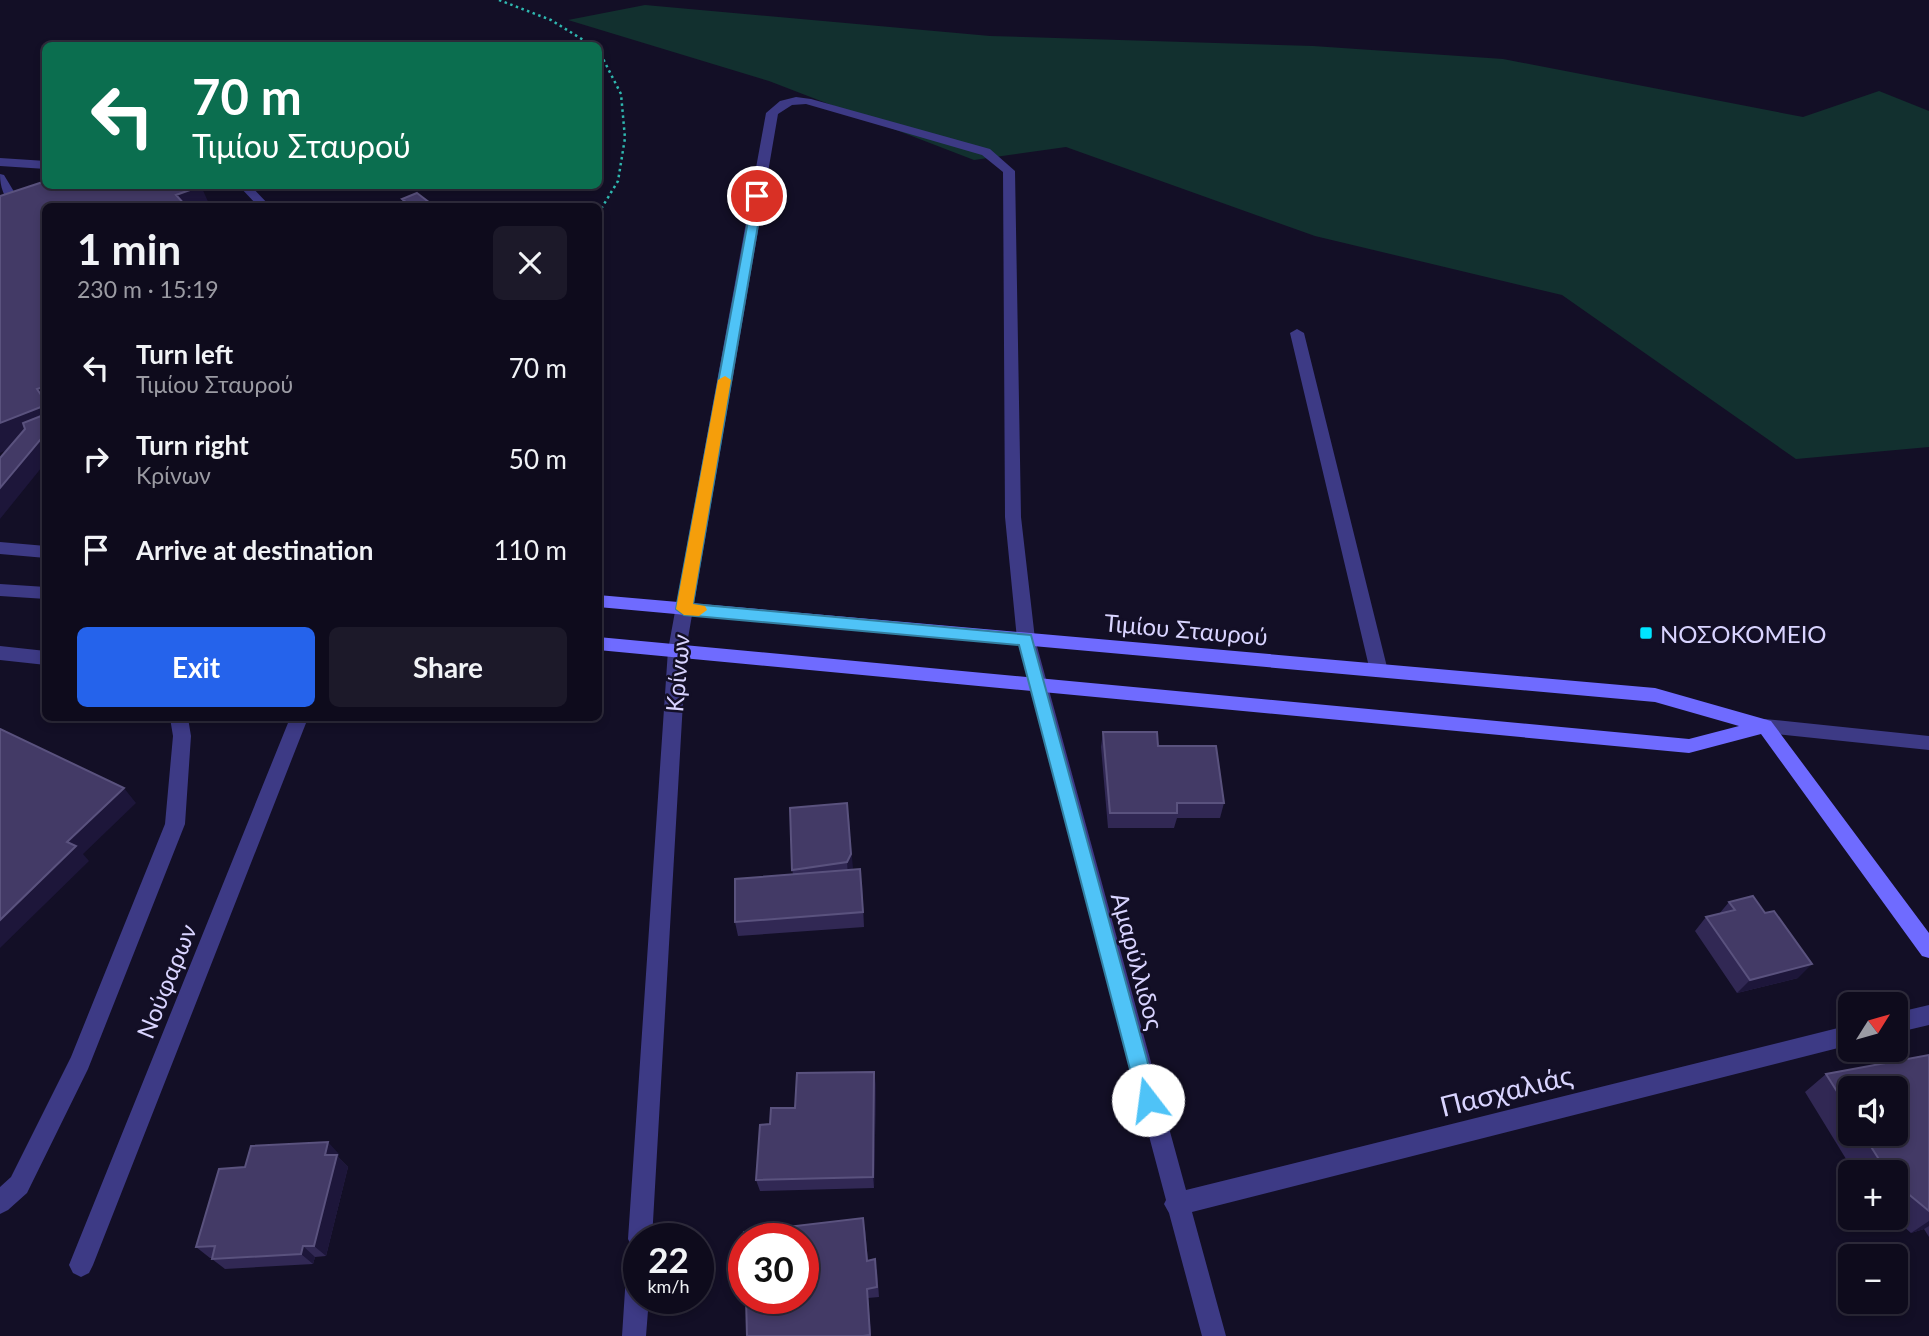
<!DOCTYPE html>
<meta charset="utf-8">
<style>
:root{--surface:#0e0b1c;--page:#1c1929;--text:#f1f3f6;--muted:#9b9ba3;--line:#2e2b3b;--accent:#2563eb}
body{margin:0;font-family:Lato,sans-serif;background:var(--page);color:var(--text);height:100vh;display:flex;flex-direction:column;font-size:26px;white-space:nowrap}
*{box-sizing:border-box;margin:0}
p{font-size:23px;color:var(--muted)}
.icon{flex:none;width:38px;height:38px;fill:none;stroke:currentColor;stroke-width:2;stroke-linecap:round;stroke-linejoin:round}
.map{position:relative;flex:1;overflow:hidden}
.side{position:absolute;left:42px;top:203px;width:560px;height:518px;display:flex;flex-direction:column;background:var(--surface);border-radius:10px;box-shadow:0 4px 10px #0003,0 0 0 2px var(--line)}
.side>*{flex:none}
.guide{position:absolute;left:42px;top:42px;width:560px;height:147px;border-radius:10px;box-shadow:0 4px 10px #0003,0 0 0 2px var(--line);background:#0b6e4f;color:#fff;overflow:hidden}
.needle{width:46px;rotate:53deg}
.buttons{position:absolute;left:1838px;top:992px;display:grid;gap:14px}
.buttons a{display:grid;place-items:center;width:70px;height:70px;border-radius:10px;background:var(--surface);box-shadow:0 4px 10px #0003,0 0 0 2px var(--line);font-size:35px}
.speed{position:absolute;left:623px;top:1223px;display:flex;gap:14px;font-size:35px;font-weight:700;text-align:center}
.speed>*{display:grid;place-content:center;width:91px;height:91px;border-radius:50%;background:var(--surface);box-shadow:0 4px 10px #0003,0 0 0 2px var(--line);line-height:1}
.speed small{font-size:18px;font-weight:400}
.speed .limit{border:10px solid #d22;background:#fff;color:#111}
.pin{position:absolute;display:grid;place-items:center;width:60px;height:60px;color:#fff;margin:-30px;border:4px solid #fff;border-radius:50%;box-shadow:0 2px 7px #0007}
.me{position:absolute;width:77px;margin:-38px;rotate:345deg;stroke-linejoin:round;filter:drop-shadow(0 0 5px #0008)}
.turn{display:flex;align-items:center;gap:24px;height:147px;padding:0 35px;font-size:32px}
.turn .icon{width:91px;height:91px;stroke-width:2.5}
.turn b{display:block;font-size:49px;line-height:60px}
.round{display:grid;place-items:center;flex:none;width:74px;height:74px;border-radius:10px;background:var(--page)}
.headline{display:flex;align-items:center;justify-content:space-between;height:119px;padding:0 35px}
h1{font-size:42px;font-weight:700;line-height:52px}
.button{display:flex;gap:14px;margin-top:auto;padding:14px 35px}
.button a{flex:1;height:80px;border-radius:10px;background:var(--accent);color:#fff;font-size:28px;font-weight:700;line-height:80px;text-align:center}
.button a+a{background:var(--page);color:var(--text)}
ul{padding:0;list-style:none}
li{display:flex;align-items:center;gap:21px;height:91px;padding:0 35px}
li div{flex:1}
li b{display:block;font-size:26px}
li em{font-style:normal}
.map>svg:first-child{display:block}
</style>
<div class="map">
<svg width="1929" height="1336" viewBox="0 0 1929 1336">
<rect width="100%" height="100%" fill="#130f26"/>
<path fill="#12302f" d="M 645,5 L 990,36 L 1313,46 L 1503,59 L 1803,117 L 1879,91 L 1929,111 L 1929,447 L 1796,459 L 1562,295 L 1315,236 L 1066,147 L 974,160 L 769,81 L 568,20 Z"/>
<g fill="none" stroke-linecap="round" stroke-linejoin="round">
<path stroke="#2fb8b0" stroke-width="2.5" stroke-dasharray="2.5 3.5" stroke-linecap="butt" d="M 499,0 L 551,20 L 593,46
M 598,49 L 621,94 L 625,138 L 618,181 L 598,214"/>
<path fill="#3d3a85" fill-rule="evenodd" d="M 0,158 L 46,161 L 46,169 L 0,166 Z
M 0,174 L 4,175 L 22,205 L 20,208 L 12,208 C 4,196 0,188 0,174 Z
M 239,186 L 251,186 L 270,206 L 258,206 Z
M 0,542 L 46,546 L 46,558 L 0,554 Z
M 0,584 L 46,587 L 46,599 L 0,596 Z
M 0,646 L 46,651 L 46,665 L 0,660 Z
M 170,718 L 188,718 L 191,736 L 185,824 L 88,1069 L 27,1193 L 8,1210 L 0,1214 L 0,1187 L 11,1177 L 71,1057 L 165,824 L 173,736 Z"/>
<path fill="#3d3a85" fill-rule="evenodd" d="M 796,97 L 811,99 L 990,149 L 1015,171 L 1021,517 L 1035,639 L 1186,1190 L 1850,1025 L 1850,1045 L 1192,1212 L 1226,1336 L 1202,1336 L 1169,1213 L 1164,1204 L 1166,1200 L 1017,639 L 1005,517 L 1003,172 L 982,155 L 806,104 L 792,105 L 778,114 L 686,650 L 652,1239 L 639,1239 L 639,1298 L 649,1298 L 646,1336 L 622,1336 L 627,1260 L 631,1252 L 636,1249 L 632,1247 L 628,1239 L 668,650 L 766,113 L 780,101 Z
M 1297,329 L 1304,333 L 1388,671 L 1385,676 L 1373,676 L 1370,671 L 1290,333 Z
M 290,718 L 308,718 L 93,1265 L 89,1273 L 81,1277 L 73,1273 L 69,1265 Z
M 1765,719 L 1929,736 L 1929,750 L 1765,733 L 1759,731 L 1756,726 L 1759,721 Z
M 1929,1005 L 1929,1025 L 1895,1033 L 1895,1013 Z"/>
<path fill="#6f6bff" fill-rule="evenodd" d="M 598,595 L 1655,688 L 1771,721 L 1929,933 L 1929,958 L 1922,956 L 1761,734 L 1689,753 L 598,650 L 598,637 L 1689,739 L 1739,726 L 1655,702 L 598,607 Z"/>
</g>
<path fill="#312854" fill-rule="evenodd" d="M 402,199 L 434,206 L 404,206 Z
M 1103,732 L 1158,746 L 1224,803 L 1220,818 L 1177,818 L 1174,828 L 1108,828 L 1101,747 Z
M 849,818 L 852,870 L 862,883 L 864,927 L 738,936 L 735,922 L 793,874 L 792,870 Z
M 1729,902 L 1798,978 L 1737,993 L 1695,931 L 1706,917 L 1719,914 Z
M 1929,1055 L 1929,1237 L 1924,1229 L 1911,1233 L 1894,1218 L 1895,1218 L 1895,1172 L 1854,1172 L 1805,1092 L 1826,1074 ZM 1850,1088 L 1895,1134 L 1850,1134 Z
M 876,1084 L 874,1188 L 760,1191 L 756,1180 L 770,1124 L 795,1108 Z
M 339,1154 L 338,1157 L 348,1167 L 326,1256 L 315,1257 L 313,1264 L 225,1269 L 212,1259 L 212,1258 L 210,1258 L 196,1247 L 245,1167 Z
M 865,1229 L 868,1261 L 877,1270 L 879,1297 L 868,1298 L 871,1336 L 747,1336 Z"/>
<path fill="#1d163a" d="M 201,186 L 210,206 L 182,206 L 176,195 Z
M 46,386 L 46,402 L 37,389 Z
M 46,405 L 46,462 L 0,519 L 0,488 L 44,435 L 0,453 L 0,423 Z
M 124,788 L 136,803 L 83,854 L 89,861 L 0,948 L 0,920 L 67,842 Z
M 847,803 L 853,868 L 848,877 L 847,862 Z
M 1812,964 L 1798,978 L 1737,993 L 1750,980 Z
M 874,1072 L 876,1084 L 874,1188 L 873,1177 Z
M 328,1142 L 339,1154 L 338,1157 L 348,1167 L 326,1256 L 314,1246 L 325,1155 Z
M 863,1218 L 865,1229 L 868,1272 L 867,1261 Z
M 1929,1221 L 1929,1226 L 1924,1229 L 1911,1233 Z
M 303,1246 L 315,1257 L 313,1264 L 301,1254 Z
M 867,1289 L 868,1298 L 871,1336 L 870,1335 Z"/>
<path fill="#433a66" stroke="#5a527e" stroke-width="2" d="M 46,181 L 46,186 L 201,186 L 176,195 L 186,206 L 46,206 L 46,386 L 37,389 L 46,402 L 46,405 L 0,423 L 0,196 Z
M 417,193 L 434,206 L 411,206 L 402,199 Z
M 442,203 L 455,206 L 437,206 Z
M 46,414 L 46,433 L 0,488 L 0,458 L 25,429 L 23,423 Z
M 0,729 L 124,788 L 67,842 L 76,846 L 0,920 Z
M 1103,732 L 1157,732 L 1158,746 L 1216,746 L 1224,803 L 1177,803 L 1177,813 L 1110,813 Z
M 847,803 L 851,854 L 847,862 L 792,870 L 790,808 Z
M 860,869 L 863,912 L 735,922 L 735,879 Z
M 1753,896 L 1765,913 L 1774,911 L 1812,964 L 1750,980 L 1706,917 L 1735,910 L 1729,902 Z
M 1929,1055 L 1929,1211 L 1895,1183 L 1895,1172 L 1887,1172 L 1863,1134 L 1895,1134 L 1895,1088 L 1850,1088 L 1850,1112 L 1826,1074 Z
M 874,1072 L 873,1177 L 756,1180 L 760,1125 L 770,1124 L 771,1108 L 795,1108 L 797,1073 Z
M 328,1142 L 325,1155 L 337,1155 L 314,1246 L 303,1246 L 301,1254 L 212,1259 L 215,1246 L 196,1247 L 219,1169 L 245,1167 L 251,1146 Z
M 863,1218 L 867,1261 L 875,1259 L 877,1287 L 867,1289 L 870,1335 L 863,1336 L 747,1336 L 746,1298 L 803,1298 L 803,1239 L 745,1239 L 744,1232 Z"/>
<path fill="#4fc3f7" stroke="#337fa1" stroke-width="2" d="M 753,194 L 763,196 L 693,604 L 1031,635 L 1158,1100 L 1155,1107 L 1148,1110 L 1141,1107 L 1138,1100 L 1019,645 L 684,615 L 676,609 Z"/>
<path fill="#f59e0b" d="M 725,376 L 731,380 L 693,604 L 705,606 L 707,610 L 699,616 L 684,615 L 676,609 L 718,380 Z"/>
<rect fill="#00e5ff" stroke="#130f26" stroke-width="2.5" x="1639" y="626" width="14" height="14" rx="3.5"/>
<g text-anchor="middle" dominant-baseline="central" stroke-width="5" stroke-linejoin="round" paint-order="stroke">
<g font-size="24" fill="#d9d4ff" stroke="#130f26">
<text transform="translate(1186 629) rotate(5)">Τιμίου Σταυρού</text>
<text transform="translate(677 673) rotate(-85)">Κρίνων</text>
<text transform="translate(1138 961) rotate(75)">Αμαρύλλιδος</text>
<text transform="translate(166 981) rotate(-68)">Νούφαρων</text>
</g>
<g font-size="24" fill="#d9d4ff" stroke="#130f26" text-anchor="start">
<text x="1660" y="633">ΝΟΣΟΚΟΜΕΙΟ</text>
</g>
<g font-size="28" fill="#d9d4ff" stroke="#130f26">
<text transform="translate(1506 1090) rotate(-14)">Πασχαλιάς</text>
</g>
</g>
</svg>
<div class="buttons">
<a><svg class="needle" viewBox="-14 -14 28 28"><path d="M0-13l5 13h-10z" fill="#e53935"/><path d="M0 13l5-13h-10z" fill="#9b9ba3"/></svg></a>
<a><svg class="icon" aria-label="sound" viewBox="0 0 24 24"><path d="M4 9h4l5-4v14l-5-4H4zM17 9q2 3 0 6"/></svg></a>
<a>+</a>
<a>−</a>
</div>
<div class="speed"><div>22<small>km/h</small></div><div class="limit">30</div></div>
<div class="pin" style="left:757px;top:196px;background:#d93025"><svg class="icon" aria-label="arrive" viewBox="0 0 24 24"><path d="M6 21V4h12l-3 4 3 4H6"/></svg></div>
<svg class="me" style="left:1148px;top:1100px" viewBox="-20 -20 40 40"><circle r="19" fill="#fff"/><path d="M0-13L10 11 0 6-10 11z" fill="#4fc3f7"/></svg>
<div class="guide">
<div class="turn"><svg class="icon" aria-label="left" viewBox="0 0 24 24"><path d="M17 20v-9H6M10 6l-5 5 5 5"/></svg><div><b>70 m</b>Τιμίου Σταυρού</div></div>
</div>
<section class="side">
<div class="headline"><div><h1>1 min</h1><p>230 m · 15:19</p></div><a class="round"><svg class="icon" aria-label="close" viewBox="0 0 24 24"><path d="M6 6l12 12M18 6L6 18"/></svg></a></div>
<ul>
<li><svg class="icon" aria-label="left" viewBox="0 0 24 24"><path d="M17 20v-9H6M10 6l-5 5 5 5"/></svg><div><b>Turn left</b><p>Τιμίου Σταυρού</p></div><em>70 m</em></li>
<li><svg class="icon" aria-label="right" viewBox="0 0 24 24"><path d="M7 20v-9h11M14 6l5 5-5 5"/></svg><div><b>Turn right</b><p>Κρίνων</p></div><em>50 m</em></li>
<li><svg class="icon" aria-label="arrive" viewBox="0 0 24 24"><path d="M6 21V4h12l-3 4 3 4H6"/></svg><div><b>Arrive at destination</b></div><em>110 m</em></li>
</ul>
<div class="button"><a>Exit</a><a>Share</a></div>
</section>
</div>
